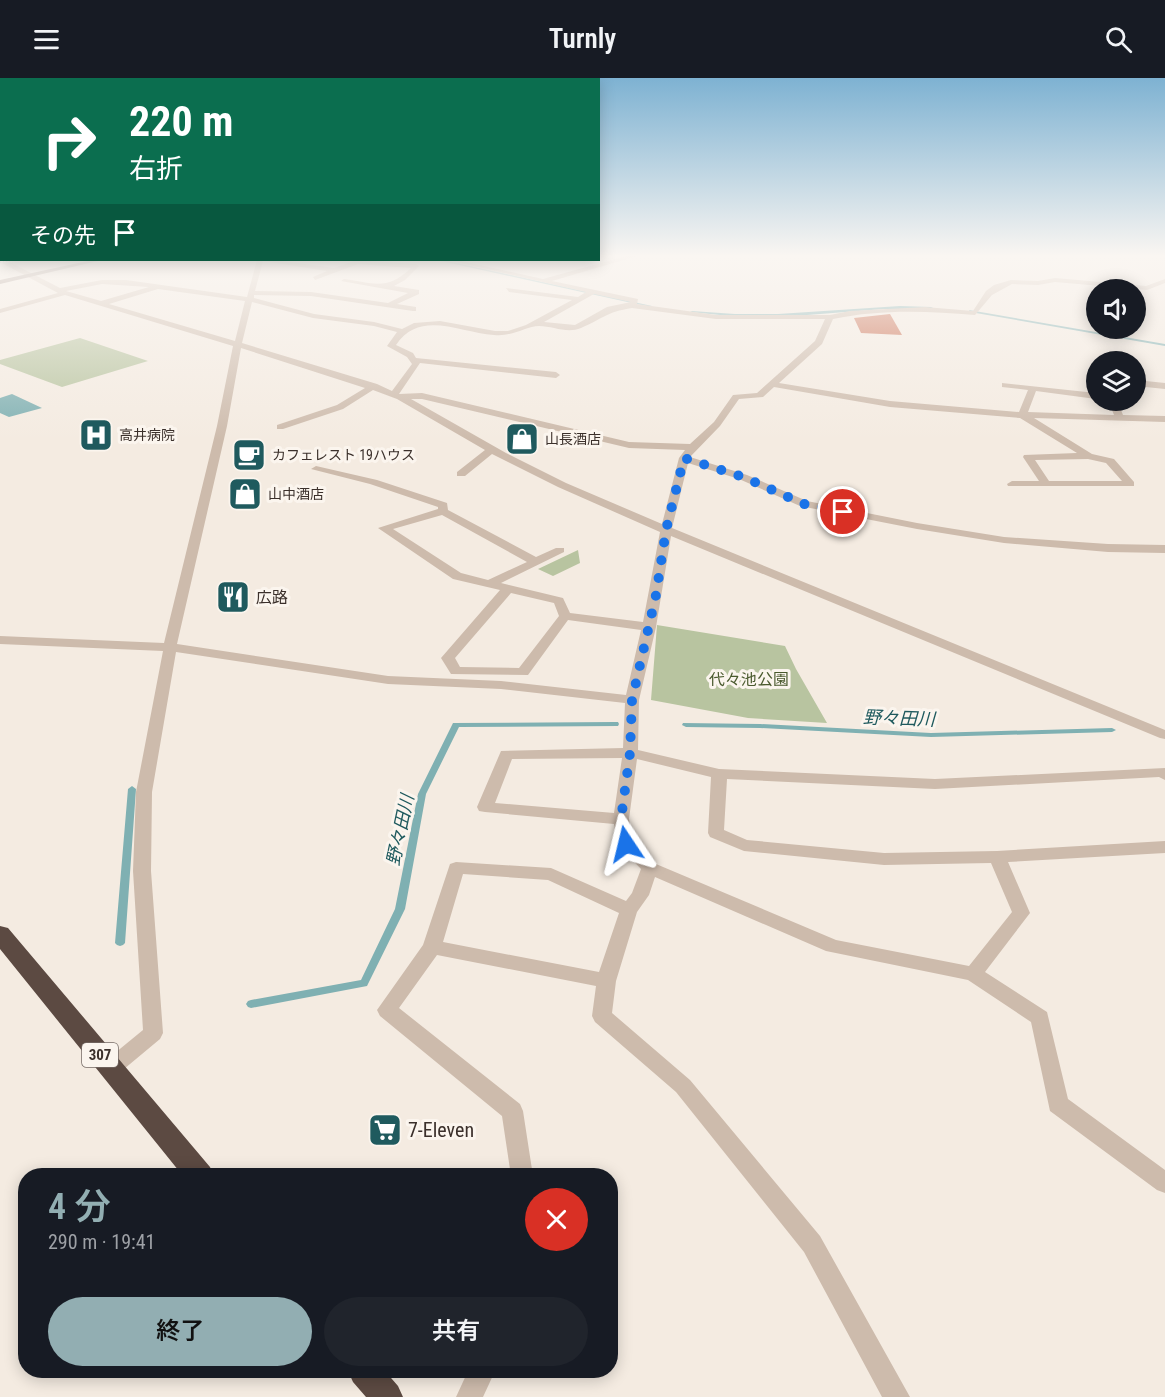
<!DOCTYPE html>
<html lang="ja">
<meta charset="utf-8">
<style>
:root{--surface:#171b24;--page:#20242c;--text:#f1f3f6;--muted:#9ea1a6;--accent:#92aeb2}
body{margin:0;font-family:"Roboto Condensed","Noto Sans JP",sans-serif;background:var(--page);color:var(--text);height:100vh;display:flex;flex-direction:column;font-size:22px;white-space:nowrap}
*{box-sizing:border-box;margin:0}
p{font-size:20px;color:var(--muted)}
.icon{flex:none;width:33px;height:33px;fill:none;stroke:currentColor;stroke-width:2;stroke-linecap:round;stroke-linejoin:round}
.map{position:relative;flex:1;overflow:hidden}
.panel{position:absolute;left:18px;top:1090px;width:600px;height:210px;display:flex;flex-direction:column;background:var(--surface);border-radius:24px;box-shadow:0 3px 15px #0003}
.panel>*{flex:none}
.guide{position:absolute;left:0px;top:0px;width:600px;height:183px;box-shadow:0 3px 15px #0003;background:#0b6e4f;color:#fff;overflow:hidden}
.tools{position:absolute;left:1086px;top:201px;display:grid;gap:12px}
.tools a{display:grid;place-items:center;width:60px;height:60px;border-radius:50%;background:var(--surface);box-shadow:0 3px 15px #0003;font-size:30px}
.pin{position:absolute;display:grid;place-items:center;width:51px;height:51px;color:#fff;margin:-26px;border:3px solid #fff;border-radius:50%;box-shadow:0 2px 6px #0007}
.me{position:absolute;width:66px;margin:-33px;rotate:350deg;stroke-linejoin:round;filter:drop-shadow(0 0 4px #0008)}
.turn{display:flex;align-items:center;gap:21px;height:126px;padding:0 30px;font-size:27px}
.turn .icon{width:78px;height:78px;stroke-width:2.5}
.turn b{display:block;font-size:42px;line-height:51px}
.then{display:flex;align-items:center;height:57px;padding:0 30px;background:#0003;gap:12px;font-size:22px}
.round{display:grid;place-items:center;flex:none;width:63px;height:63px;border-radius:32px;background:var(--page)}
.head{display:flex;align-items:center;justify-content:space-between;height:102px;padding:0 30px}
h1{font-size:36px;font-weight:600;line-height:45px;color:var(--accent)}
.button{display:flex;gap:12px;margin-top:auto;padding:12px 30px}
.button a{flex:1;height:69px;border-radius:36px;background:var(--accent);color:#111;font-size:24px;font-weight:600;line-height:69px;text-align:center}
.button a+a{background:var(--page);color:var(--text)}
header{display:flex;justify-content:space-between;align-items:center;height:78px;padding:0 30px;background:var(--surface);font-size:27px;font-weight:600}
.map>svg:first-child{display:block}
</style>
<header><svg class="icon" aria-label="menu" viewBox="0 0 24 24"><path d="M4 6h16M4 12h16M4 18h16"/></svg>Turnly<svg class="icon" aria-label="search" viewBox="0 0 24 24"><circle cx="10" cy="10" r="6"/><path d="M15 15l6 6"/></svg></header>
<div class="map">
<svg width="1165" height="1319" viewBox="0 0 1165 1319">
<rect width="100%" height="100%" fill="#f4ebe1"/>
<path fill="#b8c4a0" d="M 80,260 L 148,283 L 62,309 L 0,286 L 0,282 Z
M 578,472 L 580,485 L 553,498 L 538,491 Z
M 657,547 L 785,568 L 796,591 L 827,645 L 748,640 L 651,622 Z"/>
<path fill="#7fb0b2" d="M 12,316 L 42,330 L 9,339 L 0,335 L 0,320 Z"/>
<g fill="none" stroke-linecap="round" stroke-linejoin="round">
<path fill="#7fb0b2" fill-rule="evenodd" d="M 440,182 L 443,182 L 652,228 L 650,229 L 441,183 Z
M 900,228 L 931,229 L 933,230 L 931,231 L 884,231 L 807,237 L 764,238 L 720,237 L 690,234 L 692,233 L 735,236 L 778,236 Z
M 969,232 L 1165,266 L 1165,268 L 970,234 Z
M 615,644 L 618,644 L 619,646 L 618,648 L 459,649 L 426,716 L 405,831 L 367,908 L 251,930 L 248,929 L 246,926 L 248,923 L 251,922 L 361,902 L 395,831 L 418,716 L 453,645 Z
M 683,645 L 760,646 L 931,655 L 1112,650 L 1116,652 L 1112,654 L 931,659 L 760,650 L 686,649 L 682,647 Z
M 132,708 L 136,711 L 125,865 L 123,867 L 120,868 L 117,867 L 115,865 L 128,711 Z"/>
</g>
<path fill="#c8694b" d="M 890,236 L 902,257 L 861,255 L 854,240 Z"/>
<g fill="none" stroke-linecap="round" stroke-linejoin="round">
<path fill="#cdbbac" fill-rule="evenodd" d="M 626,178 L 637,178 L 552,203 L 638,221 L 637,226 L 716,237 L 830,237 L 850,233 L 925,229 L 973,233 L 986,213 L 994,207 L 1011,202 L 1038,203 L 1055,200 L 1146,208 L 1165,201 L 1165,205 L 1147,212 L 1055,204 L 1038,207 L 1012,206 L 992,217 L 975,237 C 928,233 880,231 833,241 L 822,266 L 779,305 L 890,323 L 1019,334 L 1028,312 L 1002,309 L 1002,305 L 1096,315 L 1096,321 L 1036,313 L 1028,334 L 1114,337 L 1108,322 L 1117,322 L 1123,337 L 1165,338 L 1165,344 L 1034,340 L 1092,376 L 1114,381 L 1134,404 L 1134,408 L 1008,408 L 1007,406 L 1012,403 L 1039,403 L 1023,379 L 1024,377 L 1077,375 L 1020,340 L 890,329 L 774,309 L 763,319 L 739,321 L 720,348 L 690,379 L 747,397 L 807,423 L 917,445 L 1004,459 L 1108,466 L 1165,467 L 1165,475 L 1108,474 L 1004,465 L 917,451 L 800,428 L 739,401 L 688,385 L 672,450 L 1165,652 L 1165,661 L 1160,660 L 671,458 L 656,549 L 639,622 L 638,672 L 719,691 L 935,701 L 1165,690 L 1165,702 L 1159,699 L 935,711 L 727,701 L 724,752 L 747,762 L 884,775 L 997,773 L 1165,763 L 1165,775 L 1008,784 L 1030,835 L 985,894 L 1047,934 L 1068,1021 L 1165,1092 L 1165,1115 L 1157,1112 L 1050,1033 L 1031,944 L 968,902 L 826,873 L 655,799 L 649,817 L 637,834 L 616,903 L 612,935 L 690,1002 L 820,1158 L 910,1319 L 882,1319 L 804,1174 L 676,1014 L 595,944 L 592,938 L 596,908 L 437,877 L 399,930 L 520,1026 L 523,1033 L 533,1098 L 511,1098 L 502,1038 L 380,938 L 377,932 L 423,867 L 450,786 L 456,784 L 551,790 L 626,823 L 632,815 L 641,791 L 618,767 L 614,746 L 485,734 L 479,733 L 477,729 L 501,673 L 623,670 L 625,625 L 501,611 L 388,606 L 176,574 L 152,714 L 151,793 L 163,955 L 160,961 L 118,996 L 111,999 L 104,996 L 101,990 L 104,984 L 143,952 L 133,793 L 136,714 L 163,573 L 0,566 L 0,558 L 164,565 L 217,348 L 233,268 L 65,217 L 0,235 L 0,231 L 58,215 L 0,184 L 0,179 L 60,210 L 102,202 L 126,202 L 247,219 L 257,182 L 275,182 L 334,190 L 357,182 L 416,186 L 419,188 L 405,202 L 394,208 L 419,212 L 419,216 L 397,226 L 416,229 L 416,233 L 413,233 L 311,218 L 254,217 L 254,220 L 314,236 L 374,244 L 402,251 L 414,245 L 440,243 L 495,253 L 508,253 L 526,247 L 572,222 L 509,214 L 506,210 L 578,219 L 586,214 L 447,182 L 457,182 L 543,201 ZM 263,183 L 327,193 L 313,199 L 315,202 L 358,186 L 411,190 C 387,213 374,205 344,201 L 341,203 L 408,215 L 388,225 L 311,214 L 255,213 ZM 102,206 L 149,209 L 101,223 L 66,213 ZM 158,211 L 245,223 L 235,263 L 109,226 ZM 594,216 L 631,224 L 607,229 L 575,247 L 544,244 ZM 252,224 L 313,240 L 374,248 L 397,254 L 387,268 L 407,279 L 412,286 L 392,313 L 377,306 L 242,265 ZM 632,230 L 716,241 L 825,241 L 815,263 L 757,315 L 733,317 L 714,344 L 690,366 L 629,364 L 422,315 L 399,316 L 420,285 L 556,300 L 560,297 L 556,294 L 416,280 L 413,275 L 396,267 C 420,231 460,255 494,257 C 513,259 526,248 539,248 C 553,248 567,256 581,250 C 602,241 606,234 632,230 ZM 241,270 L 365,310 L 337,327 L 277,347 L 277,351 L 283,351 L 343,331 L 373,312 L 397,321 L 485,372 L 457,394 L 457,398 L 465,398 L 492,376 L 558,409 L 660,454 L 643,544 L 570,535 L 563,520 L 501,505 L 564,474 L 564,470 L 556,470 L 536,479 L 448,432 L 447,425 L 377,402 L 316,388 L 311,391 L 370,406 L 438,429 L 438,431 L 378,450 L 453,501 L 500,512 L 441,580 L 451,596 L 528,597 L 568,542 L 641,552 L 626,617 L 501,603 L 388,598 L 177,566 L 227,348 ZM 411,321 L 422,321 L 629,370 L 685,372 L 679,380 L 662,446 L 566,405 L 506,375 ZM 1088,381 L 1106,385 L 1122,403 L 1049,403 L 1035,382 ZM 442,437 L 527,484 L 488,502 L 461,495 L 393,451 ZM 511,515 L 554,525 L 559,538 L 519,590 L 460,589 L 455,580 ZM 622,680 L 614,735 L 495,725 L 512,681 ZM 637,681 L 711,699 L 708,755 L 710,759 L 744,773 L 884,787 L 991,785 L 1012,834 L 969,888 L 836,862 L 656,786 L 634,765 L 629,741 ZM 463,796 L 548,802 L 619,835 L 599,894 L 443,864 Z
M 1136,302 L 1165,305 L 1165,311 L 1136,308 Z
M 468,1293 L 495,1293 L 483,1319 L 456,1319 Z"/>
<path fill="#7d675c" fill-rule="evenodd" d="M 92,182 L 102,182 L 0,206 L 0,202 Z"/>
<path fill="#5c4a42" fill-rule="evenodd" d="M 0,848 L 8,850 L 210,1089 L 214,1098 L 183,1098 L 0,871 Z
M 348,1293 L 385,1293 L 398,1308 L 403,1319 L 366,1319 L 353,1304 Z"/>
<path stroke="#3b302b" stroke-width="2" stroke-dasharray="1 2" stroke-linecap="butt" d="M 0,184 L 12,182"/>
</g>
<linearGradient id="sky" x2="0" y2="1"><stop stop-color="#7eb2d2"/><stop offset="0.49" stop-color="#faf6f2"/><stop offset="1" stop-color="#faf6f2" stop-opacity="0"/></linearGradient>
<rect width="1165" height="363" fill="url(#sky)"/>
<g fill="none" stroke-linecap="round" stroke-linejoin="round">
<path stroke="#1a73e8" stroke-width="10" stroke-dasharray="0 18" d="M 626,766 L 621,741 L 630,675 L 632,622 L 656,517 L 666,452 L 684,380 L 743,399 L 804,426 L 843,434"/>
</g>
<defs>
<g id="hospital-square" transform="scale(1.725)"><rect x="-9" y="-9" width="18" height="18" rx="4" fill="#1f5a5e" stroke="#fbf5ee"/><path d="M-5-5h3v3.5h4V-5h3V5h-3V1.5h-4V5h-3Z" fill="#fff"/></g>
<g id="shop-square" transform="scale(1.725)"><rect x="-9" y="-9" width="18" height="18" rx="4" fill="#1f5a5e" stroke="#fbf5ee"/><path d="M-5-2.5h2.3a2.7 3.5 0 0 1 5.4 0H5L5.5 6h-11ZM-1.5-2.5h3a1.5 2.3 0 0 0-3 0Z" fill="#fff"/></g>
<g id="cafe-square" transform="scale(1.725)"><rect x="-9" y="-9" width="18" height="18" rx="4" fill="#1f5a5e" stroke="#fbf5ee"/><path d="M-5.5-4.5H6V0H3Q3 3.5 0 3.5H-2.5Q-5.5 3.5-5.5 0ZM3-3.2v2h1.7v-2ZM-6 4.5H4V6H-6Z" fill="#fff"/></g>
<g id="restaurant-square" transform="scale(1.725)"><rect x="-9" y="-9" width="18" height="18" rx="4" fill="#1f5a5e" stroke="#fbf5ee"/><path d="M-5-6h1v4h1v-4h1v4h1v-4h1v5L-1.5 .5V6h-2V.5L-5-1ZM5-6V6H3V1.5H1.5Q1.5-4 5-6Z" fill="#fff"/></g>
<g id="supermarket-square" transform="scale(1.725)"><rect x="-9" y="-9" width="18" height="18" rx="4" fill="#1f5a5e" stroke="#fbf5ee"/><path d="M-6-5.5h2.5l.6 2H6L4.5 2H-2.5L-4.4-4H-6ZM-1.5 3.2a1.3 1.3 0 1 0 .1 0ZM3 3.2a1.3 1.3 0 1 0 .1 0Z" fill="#fff"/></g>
</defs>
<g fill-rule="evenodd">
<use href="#hospital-square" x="96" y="357"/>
<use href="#shop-square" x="522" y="361"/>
<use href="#cafe-square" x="249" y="377"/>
<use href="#shop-square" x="245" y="416"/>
<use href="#restaurant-square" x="233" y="519"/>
<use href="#supermarket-square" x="385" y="1052"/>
</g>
<g text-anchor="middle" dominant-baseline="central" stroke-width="6" stroke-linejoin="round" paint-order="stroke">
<g font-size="14" fill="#3b302b" stroke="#fbf5ee" text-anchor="start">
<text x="119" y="357">高井病院</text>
<text x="545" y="361">山長酒店</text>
<text x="272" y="377">カフェレスト 19ハウス</text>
<text x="268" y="416">山中酒店</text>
</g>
<rect fill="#fbf5ee" stroke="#756b66" stroke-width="1.5" x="82" y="965" width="36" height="24" rx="4.5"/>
<g font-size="15" font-weight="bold" fill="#3b302b">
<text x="100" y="977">307</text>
</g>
<g font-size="16" fill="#3b302b" stroke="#fbf5ee" text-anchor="start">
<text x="256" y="519">広路</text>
</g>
<g font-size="16" fill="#4a5a2e" stroke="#fbf5ee">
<text x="749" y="601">代々池公園</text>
</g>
<g font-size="18" font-style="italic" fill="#1f5a5e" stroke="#fbf5ee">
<text transform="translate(899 640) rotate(2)">野々田川</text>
<text transform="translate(400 752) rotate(-78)">野々田川</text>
</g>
<g font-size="20" fill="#3b302b" stroke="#fbf5ee" text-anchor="start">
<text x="408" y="1052">7-Eleven</text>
</g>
</g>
</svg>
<div class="tools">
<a><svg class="icon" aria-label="sound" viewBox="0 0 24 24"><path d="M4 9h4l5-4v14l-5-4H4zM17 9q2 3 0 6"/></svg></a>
<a><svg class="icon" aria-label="layers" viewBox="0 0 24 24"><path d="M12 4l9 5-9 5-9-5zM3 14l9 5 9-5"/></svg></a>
</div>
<div class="pin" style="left:843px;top:434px;background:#d93025"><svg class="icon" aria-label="arrive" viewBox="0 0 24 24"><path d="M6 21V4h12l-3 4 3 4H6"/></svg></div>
<svg class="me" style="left:626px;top:766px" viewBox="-20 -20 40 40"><path d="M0-17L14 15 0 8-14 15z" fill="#1a73e8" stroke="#fff" stroke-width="4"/></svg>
<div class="guide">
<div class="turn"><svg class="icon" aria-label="right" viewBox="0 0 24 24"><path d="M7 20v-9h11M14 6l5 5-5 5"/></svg><div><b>220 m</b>右折</div></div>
<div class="then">その先<svg class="icon" aria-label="arrive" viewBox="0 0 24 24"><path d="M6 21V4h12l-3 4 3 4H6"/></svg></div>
</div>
<section class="panel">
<div class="head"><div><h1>4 分</h1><p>290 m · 19:41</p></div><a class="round" style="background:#d93025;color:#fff"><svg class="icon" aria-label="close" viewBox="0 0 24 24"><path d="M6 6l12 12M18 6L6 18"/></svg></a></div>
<div class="button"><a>終了</a><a>共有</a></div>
</section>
</div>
